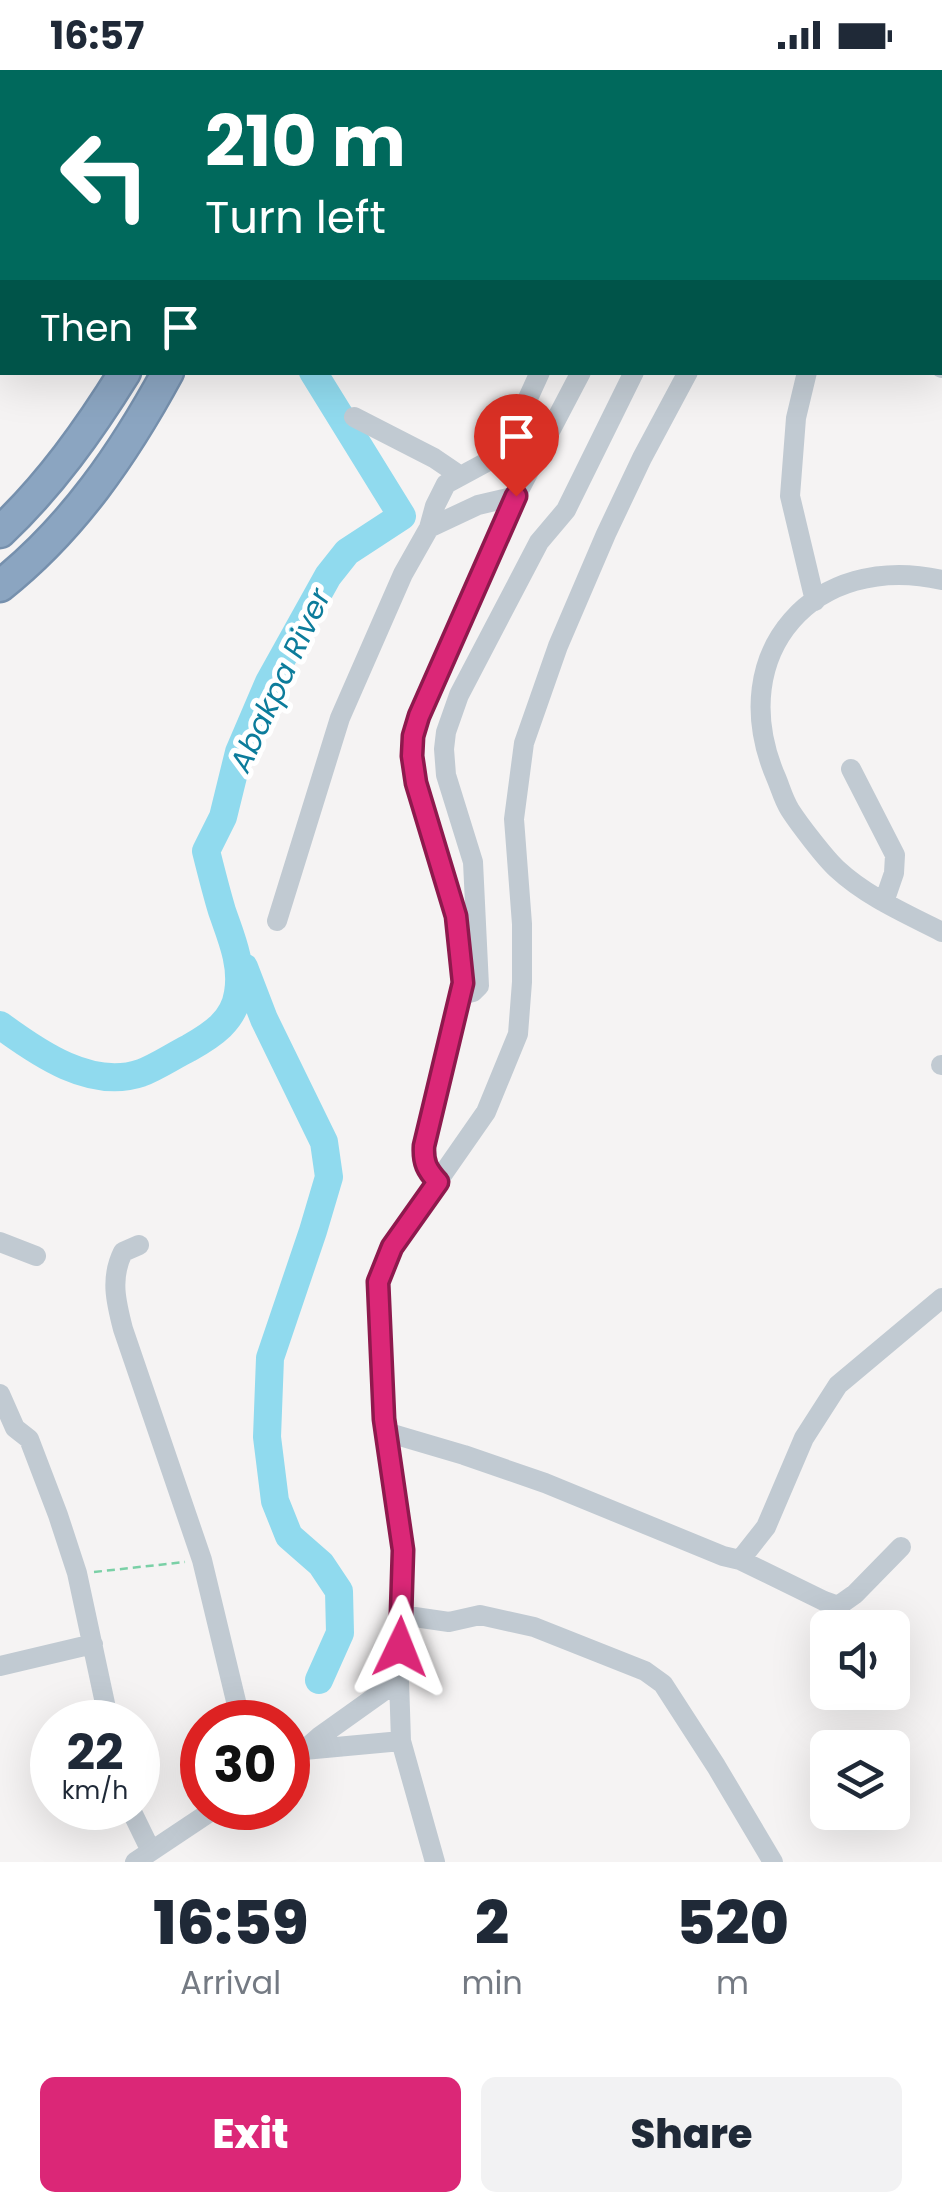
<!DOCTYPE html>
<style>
:root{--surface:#fff;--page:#f2f2f3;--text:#1f2937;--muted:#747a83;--accent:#db2777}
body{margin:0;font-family:Poppins,sans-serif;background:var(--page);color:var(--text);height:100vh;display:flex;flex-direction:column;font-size:38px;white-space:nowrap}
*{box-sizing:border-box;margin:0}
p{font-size:32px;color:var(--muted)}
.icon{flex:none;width:55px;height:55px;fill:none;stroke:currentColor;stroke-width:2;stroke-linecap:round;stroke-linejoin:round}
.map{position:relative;height:1792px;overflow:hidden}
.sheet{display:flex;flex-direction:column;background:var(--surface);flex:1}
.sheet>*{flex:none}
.banner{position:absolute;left:0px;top:0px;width:942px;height:305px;box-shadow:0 10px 40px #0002;background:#00695c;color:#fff;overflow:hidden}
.fabs{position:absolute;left:810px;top:1540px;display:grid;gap:20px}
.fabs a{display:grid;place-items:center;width:100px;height:100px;border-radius:15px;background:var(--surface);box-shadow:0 10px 40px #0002;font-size:50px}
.speed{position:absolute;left:30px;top:1630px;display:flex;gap:20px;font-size:50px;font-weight:700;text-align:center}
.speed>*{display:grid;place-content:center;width:130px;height:130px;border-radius:50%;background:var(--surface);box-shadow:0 10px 40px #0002;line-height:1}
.speed small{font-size:25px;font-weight:400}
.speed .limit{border:15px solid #d22;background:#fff;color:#111}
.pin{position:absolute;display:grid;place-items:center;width:85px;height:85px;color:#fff;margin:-102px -42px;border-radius:50% 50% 50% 0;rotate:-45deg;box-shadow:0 0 10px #0007}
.pin .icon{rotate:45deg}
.me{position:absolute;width:110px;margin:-55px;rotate:2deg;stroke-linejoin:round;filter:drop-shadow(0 0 8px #0008)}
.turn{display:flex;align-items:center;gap:35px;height:210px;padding:0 40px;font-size:45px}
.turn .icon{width:130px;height:130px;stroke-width:2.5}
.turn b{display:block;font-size:70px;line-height:85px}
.then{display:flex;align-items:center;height:95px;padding:0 40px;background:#0003;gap:20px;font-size:38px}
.eta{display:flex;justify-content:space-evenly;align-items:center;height:170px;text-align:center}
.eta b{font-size:60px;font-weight:800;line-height:70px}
.cta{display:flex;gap:20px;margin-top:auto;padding:20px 40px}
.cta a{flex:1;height:115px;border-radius:15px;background:var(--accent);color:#fff;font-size:40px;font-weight:800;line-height:115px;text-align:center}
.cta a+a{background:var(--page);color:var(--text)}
.status{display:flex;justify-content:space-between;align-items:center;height:70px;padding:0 50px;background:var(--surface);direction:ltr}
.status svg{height:28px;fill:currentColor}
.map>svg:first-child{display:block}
</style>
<div class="status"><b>16:57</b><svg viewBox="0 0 49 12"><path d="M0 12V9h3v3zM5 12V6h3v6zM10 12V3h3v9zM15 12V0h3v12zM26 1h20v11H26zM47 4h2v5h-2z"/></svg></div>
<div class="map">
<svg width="942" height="1792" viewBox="0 0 942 1792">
<rect width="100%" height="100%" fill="#f5f3f3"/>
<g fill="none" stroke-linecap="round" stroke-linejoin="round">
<path stroke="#90daee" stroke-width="28" d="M 482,2 L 491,0
M 244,897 L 264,949 L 324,1072 L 329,1107 L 313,1161 L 270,1288 L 267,1367 L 275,1431 L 289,1466 L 321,1494 L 339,1521 L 340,1563 L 319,1610
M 0,955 C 38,983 91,1020 141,1003 C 157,997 173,986 189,978 C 212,965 234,951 238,923 C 243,894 231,867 222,841 C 216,821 211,801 206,781 L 223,747 L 239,682 L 269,612 L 328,506 L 347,482 L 402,446 L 313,302"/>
<g stroke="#7690ad" stroke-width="35">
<path id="highway" d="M 243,2 L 244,0
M 289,2 L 290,0
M 0,462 C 50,415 89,360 125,302
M 0,516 C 73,458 124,383 168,302"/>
</g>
<path stroke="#7ad0a6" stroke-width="2.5" stroke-dasharray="8 5" stroke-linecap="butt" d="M 94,1502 L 185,1492"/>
<path stroke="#c1cad2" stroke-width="20" d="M 681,2 L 682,0
M 737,2 L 738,0
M 905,2 L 910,0
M 0,35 L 2,37
M 940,297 L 942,298
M 807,302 L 796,348 L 790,426 L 815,531
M 354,347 L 434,388 L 459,405
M 429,458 L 435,436 L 446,414 L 496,387 L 509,370 L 540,302
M 942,510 C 815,481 724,582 775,705 C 780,716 783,729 790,740 C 799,754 825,788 837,799 C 867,827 907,844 942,862
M 851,699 L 895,785 L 894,803 L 884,832
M 277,851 L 340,648 L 403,504 L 429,458 L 478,435 L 516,426
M 460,925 L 473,922 L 479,916 L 473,792 L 446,705 L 444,679 L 446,662 L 459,625 L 539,472 L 566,440 L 634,302
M 941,995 L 942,995
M 438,1112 C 427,1100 423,1093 424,1076 L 463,913 L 456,846 L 416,713 L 412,686 L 413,666 L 419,646 L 516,426 L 581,302
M 0,1172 L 36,1186
M 139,1175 L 123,1182 C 110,1208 116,1232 123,1259 L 202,1490 L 241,1652
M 0,1324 L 15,1358 L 29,1369 L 58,1445 L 77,1503 L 109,1652
M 386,1362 L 464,1385 L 545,1413 L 723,1486 L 740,1490 L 766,1457 L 804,1368 L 838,1315 L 942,1228
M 740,1490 L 824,1531 L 838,1536 L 855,1524 L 901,1477
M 401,1545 L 449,1552 L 480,1545 L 534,1557 L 645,1601 L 663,1614 L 716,1696 L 773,1792
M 0,1596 L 93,1574
M 304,1680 L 319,1667 L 399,1610
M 288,1690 L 304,1680 L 401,1671
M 130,1738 L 151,1781
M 135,1792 L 216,1738
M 435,1792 L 401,1671 L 399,1610 L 403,1481 L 384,1349 L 379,1212 L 392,1177 L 486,1042 L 518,964 L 522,912 L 522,854 L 514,749 L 524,673 L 558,576 L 606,464 L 642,388 L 688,302"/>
<use href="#highway" stroke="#8ba5c1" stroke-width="30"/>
</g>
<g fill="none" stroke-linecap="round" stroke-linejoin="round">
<g stroke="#8e194d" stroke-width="25">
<path id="route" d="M 400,1577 L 403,1480 L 384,1349 L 378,1212 L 392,1177 L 438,1112 C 427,1100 423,1093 424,1076 L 463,913 L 456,846 L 416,713 L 412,686 L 413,666 L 419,646 L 516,426"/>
</g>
<use href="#route" stroke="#db2777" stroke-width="18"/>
</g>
<g text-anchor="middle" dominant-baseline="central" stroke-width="10" stroke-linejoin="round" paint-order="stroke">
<g font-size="30" font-style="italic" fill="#0c7c9b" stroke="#fff">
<text transform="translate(280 610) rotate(-65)">Abakpa River</text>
</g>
</g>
</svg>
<div class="fabs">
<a><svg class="icon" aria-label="sound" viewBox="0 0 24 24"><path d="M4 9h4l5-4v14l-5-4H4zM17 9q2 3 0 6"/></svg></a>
<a><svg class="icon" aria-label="layers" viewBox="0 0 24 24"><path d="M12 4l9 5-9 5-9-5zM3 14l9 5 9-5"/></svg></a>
</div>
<div class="speed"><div>22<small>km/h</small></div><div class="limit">30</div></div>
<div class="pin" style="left:516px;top:426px;background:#d93025"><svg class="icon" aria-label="arrive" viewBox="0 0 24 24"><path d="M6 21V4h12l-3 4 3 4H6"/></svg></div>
<svg class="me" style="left:400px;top:1577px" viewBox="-20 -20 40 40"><path d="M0-17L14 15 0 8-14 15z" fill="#db2777" stroke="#fff" stroke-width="4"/></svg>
<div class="banner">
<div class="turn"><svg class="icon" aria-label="left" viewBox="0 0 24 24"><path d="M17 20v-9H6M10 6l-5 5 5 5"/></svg><div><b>210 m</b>Turn left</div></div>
<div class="then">Then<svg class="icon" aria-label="arrive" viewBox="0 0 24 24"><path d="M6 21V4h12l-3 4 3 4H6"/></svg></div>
</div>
</div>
<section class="sheet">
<div class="eta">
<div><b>16:59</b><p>Arrival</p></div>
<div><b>2</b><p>min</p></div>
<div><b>520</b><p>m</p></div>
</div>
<div class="cta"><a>Exit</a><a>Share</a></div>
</section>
